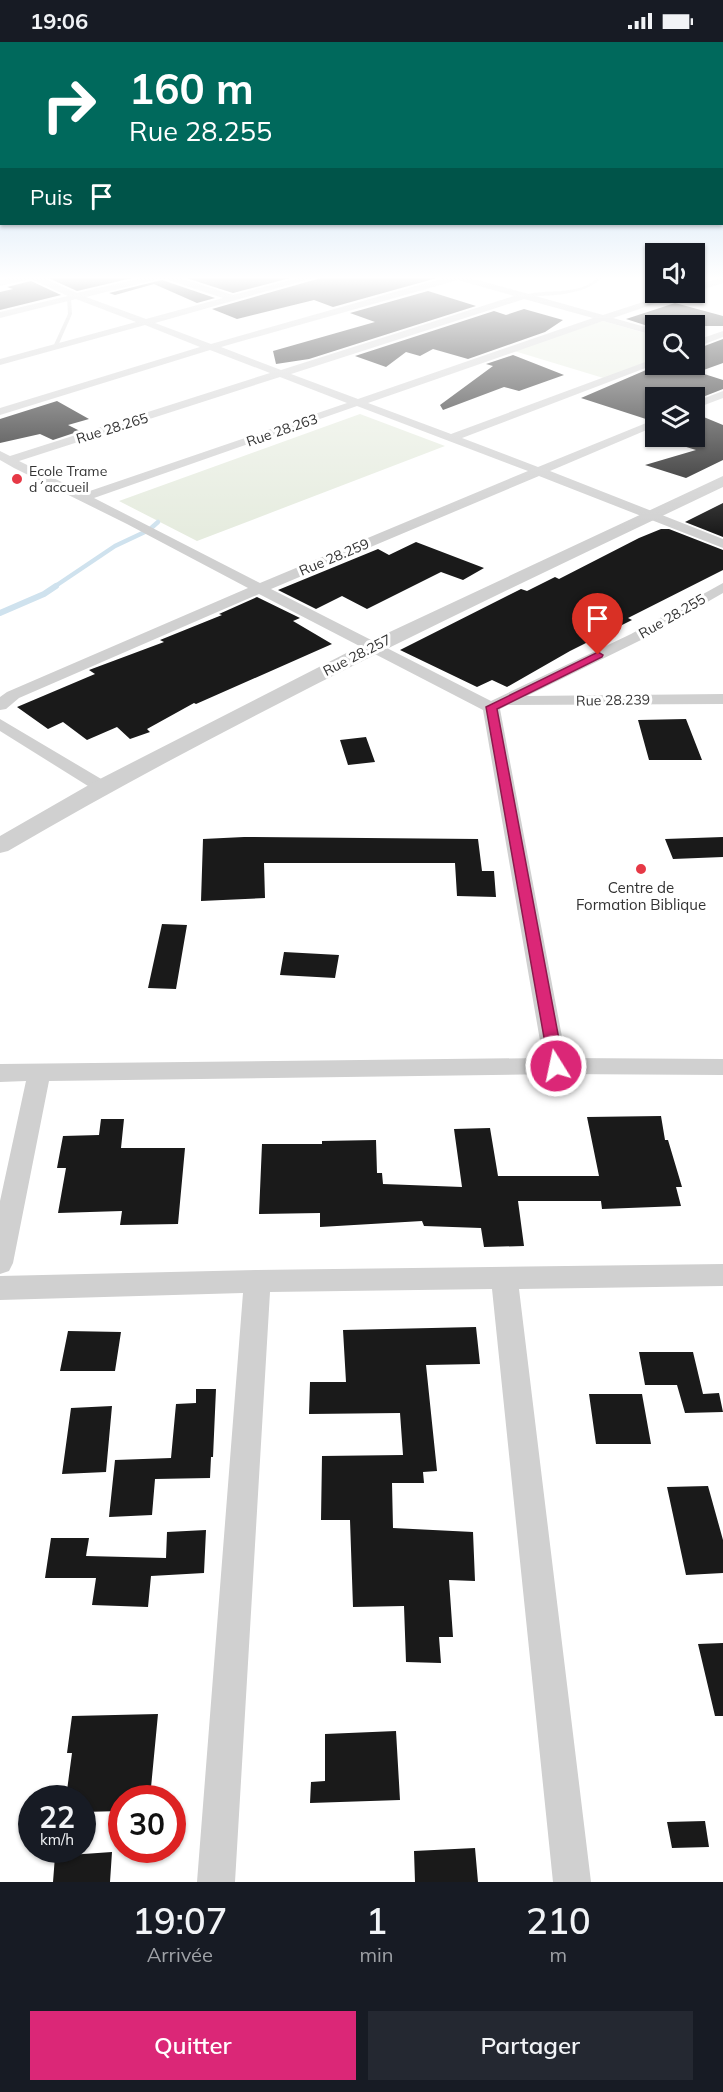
<!DOCTYPE html>
<html lang="fr">
<meta charset="utf-8">
<style>
:root{--surface:#171b24;--page:#242831;--text:#f1f3f6;--muted:#9ea1a6;--accent:#db2777}
body{margin:0;font-family:Mulish,sans-serif;background:var(--page);color:var(--text);height:100vh;display:flex;flex-direction:column;font-size:22px;white-space:nowrap}
*{box-sizing:border-box;margin:0}
p{font-size:20px;color:var(--muted)}
.icon{flex:none;width:33px;height:33px;fill:none;stroke:currentColor;stroke-width:2;stroke-linecap:round;stroke-linejoin:round}
.map{position:relative;height:1840px;overflow:hidden}
.sheet{display:flex;flex-direction:column;background:var(--surface);flex:1}
.sheet>*{flex:none}
.guide{position:absolute;left:0px;top:0px;width:723px;height:183px;box-shadow:0 2px 4px #0004;background:#00695c;color:#fff;overflow:hidden}
.buttons{position:absolute;left:645px;top:201px;display:grid;gap:12px}
.buttons a{display:grid;place-items:center;width:60px;height:60px;border-radius:0px;background:var(--surface);box-shadow:0 2px 4px #0004;font-size:30px}
.speed{position:absolute;left:18px;top:1743px;display:flex;gap:12px;font-size:30px;font-weight:700;text-align:center}
.speed>*{display:grid;place-content:center;width:78px;height:78px;border-radius:50%;background:var(--surface);box-shadow:0 2px 4px #0004;line-height:1}
.speed small{font-size:15px;font-weight:400}
.speed .limit{border:9px solid #d22;background:#fff;color:#111}
.pin{position:absolute;display:grid;place-items:center;width:51px;height:51px;color:#fff;margin:-62px -26px;border-radius:50% 50% 50% 0;rotate:-45deg;box-shadow:0 0 6px #0007}
.pin .icon{rotate:45deg}
.me{position:absolute;width:66px;margin:-33px;rotate:350deg;stroke-linejoin:round;filter:drop-shadow(0 0 4px #0008)}
.turn{display:flex;align-items:center;gap:21px;height:126px;padding:0 30px;font-size:27px}
.turn .icon{width:78px;height:78px;stroke-width:2.5}
.turn b{display:block;font-size:42px;line-height:51px}
.then{display:flex;align-items:center;height:57px;padding:0 30px;background:#0003;gap:12px;font-size:22px}
.eta{display:flex;justify-content:space-evenly;align-items:center;height:102px;text-align:center}
.eta b{font-size:36px;font-weight:600;line-height:42px}
.primary-button{display:flex;gap:12px;margin-top:auto;padding:12px 30px}
.primary-button a{flex:1;height:69px;border-radius:0px;background:var(--accent);color:#fff;font-size:24px;font-weight:600;line-height:69px;text-align:center}
.primary-button a+a{background:var(--page);color:var(--text)}
.status{display:flex;justify-content:space-between;align-items:center;height:42px;padding:0 30px;background:var(--surface);direction:ltr}
.status svg{height:16px;fill:currentColor}
.map>svg:first-child{display:block}
</style>
<div class="status"><b>19:06</b><svg viewBox="0 0 49 12"><path d="M0 12V9h3v3zM5 12V6h3v6zM10 12V3h3v9zM15 12V0h3v12zM26 1h20v11H26zM47 4h2v5h-2z"/></svg></div>
<div class="map">
<svg width="723" height="1840" viewBox="0 0 723 1840">
<rect width="100%" height="100%" fill="#fff"/>
<path fill="#e6ecdf" d="M 603,279 L 655,294 L 655,319 L 610,338 L 511,308 Z
M 360,372 L 445,404 L 197,499 L 119,459 Z"/>
<g fill="none" stroke-linecap="round" stroke-linejoin="round">
<path stroke="#cfe2ee" stroke-width="4.5" d="M 54,545 L 115,504 L 149,488 L 158,480"/>
<path stroke="#cfe2ee" stroke-width="6" d="M 0,571 L 44,552 L 56,544"/>
</g>
<path fill="#1a1a1a" d="M 44,234 L 141,234 L 77,249 Z
M 180,234 L 298,234 L 233,251 Z
M 322,234 L 444,234 L 333,265 L 314,258 L 237,277 L 212,267 L 321,236 Z
M 162,238 L 215,256 L 197,261 L 154,242 L 115,253 L 109,251 Z
M 31,239 L 61,253 L 0,268 L 0,250 L 13,247 L 7,245 Z
M 428,249 L 476,264 L 309,317 L 276,322 L 273,309 L 375,280 L 350,271 Z
M 675,261 L 723,274 L 723,284 L 648,284 L 626,277 Z
M 524,267 L 563,278 L 545,290 L 468,317 L 433,307 L 420,314 L 406,310 L 386,325 L 355,314 L 494,269 L 506,273 Z
M 723,297 L 723,321 L 698,330 L 723,338 L 723,347 L 700,356 L 655,356 L 656,375 L 649,378 L 581,356 L 660,322 L 673,322 L 694,329 L 694,308 Z
M 513,313 L 564,333 L 519,349 L 504,345 L 443,368 L 440,363 L 493,324 L 486,322 Z
M 57,359 L 89,377 L 68,383 L 80,389 L 53,398 L 40,392 L 0,401 L 0,377 Z
M 694,371 L 723,383 L 723,418 L 686,436 L 645,423 L 696,408 L 648,393 L 656,389 L 656,394 L 694,394 Z
M 723,461 L 723,495 L 685,480 Z
M 661,487 L 669,487 L 723,508 L 723,528 L 628,576 L 632,578 L 570,609 L 507,645 L 492,638 L 477,645 L 400,608 L 521,547 L 527,549 L 555,535 L 559,537 L 639,496 Z
M 416,500 L 484,526 L 463,538 L 441,530 L 367,567 L 342,554 L 316,567 L 278,548 L 378,507 L 389,513 Z
M 257,555 L 300,576 L 293,579 L 332,602 L 196,662 L 194,661 L 147,687 L 150,690 L 130,697 L 117,685 L 87,698 L 63,680 L 48,687 L 17,665 L 95,632 L 89,628 L 164,600 L 160,598 L 222,573 L 219,572 Z
M 686,677 L 702,718 L 649,718 L 638,678 Z
M 366,695 L 375,720 L 348,723 L 340,698 Z
M 244,795 L 478,797 L 482,829 L 494,829 L 496,855 L 457,854 L 455,821 L 264,821 L 265,856 L 201,859 L 203,797 Z
M 723,795 L 723,815 L 673,817 L 665,797 Z
M 162,882 L 187,883 L 176,947 L 148,946 Z
M 284,910 L 339,913 L 335,936 L 280,933 Z
M 661,1074 L 665,1098 L 668,1098 L 682,1145 L 676,1145 L 681,1164 L 602,1167 L 601,1159 L 518,1159 L 524,1204 L 484,1205 L 481,1186 L 424,1184 L 422,1179 L 320,1185 L 320,1171 L 259,1172 L 262,1102 L 322,1102 L 322,1099 L 376,1098 L 377,1131 L 382,1131 L 383,1142 L 462,1145 L 454,1087 L 490,1086 L 498,1134 L 599,1134 L 587,1075 Z
M 101,1077 L 124,1077 L 121,1106 L 185,1106 L 178,1182 L 120,1183 L 122,1169 L 58,1171 L 66,1126 L 57,1126 L 63,1094 L 99,1093 Z
M 476,1285 L 480,1322 L 426,1323 L 437,1429 L 423,1430 L 424,1441 L 392,1441 L 393,1486 L 473,1490 L 475,1539 L 449,1538 L 453,1595 L 439,1595 L 441,1621 L 406,1620 L 404,1564 L 353,1565 L 350,1478 L 321,1478 L 322,1414 L 403,1413 L 400,1371 L 309,1372 L 310,1340 L 346,1340 L 343,1288 Z
M 68,1289 L 121,1290 L 115,1329 L 60,1329 Z
M 639,1310 L 693,1310 L 703,1352 L 719,1351 L 723,1370 L 685,1371 L 677,1343 L 645,1343 Z
M 196,1347 L 216,1347 L 213,1415 L 211,1415 L 210,1436 L 155,1437 L 152,1473 L 109,1475 L 115,1418 L 171,1416 L 176,1362 L 196,1361 Z
M 589,1352 L 642,1352 L 651,1402 L 596,1402 Z
M 112,1364 L 106,1430 L 62,1432 L 71,1366 Z
M 708,1444 L 723,1498 L 723,1531 L 686,1533 L 667,1445 Z
M 206,1488 L 204,1531 L 151,1534 L 148,1565 L 92,1563 L 96,1536 L 45,1536 L 51,1496 L 89,1496 L 86,1514 L 166,1516 L 167,1490 Z
M 723,1601 L 723,1674 L 715,1674 L 698,1602 Z
M 158,1672 L 150,1756 L 122,1756 L 122,1769 L 82,1770 L 82,1756 L 66,1756 L 72,1711 L 67,1711 L 72,1674 Z
M 396,1689 L 400,1758 L 310,1761 L 311,1740 L 325,1739 L 325,1692 Z
M 705,1779 L 709,1805 L 672,1806 L 667,1780 Z
M 475,1806 L 478,1840 L 415,1840 L 414,1809 Z
M 112,1810 L 110,1840 L 53,1840 L 55,1814 Z"/>
<g fill="none" stroke-linecap="round" stroke-linejoin="round">
<path fill="#d0d0d0" fill-rule="evenodd" d="M 599,234 L 603,234 C 586,255 548,253 523,255 L 521,254 C 545,245 580,256 599,234 Z
M 69,255 L 71,256 L 72,272 L 57,306 L 52,307 L 68,272 L 67,256 Z"/>
<path fill="#d0d0d0" fill-rule="evenodd" d="M 22,234 L 39,234 L 77,251 L 149,234 L 174,234 L 233,253 L 306,234 L 320,234 L 155,281 L 211,302 L 451,234 L 464,234 L 603,273 L 674,250 L 689,250 L 613,276 L 656,288 L 656,294 L 603,279 L 368,361 L 451,392 L 656,316 L 656,322 L 462,396 L 538,425 L 656,377 L 656,384 L 550,429 L 723,497 L 723,506 L 539,434 L 271,547 L 491,659 L 631,592 L 723,541 L 723,551 L 641,598 L 527,654 L 723,652 L 723,662 L 508,663 L 500,667 L 566,1016 L 723,1017 L 723,1033 L 556,1032 L 49,1039 L 13,1221 L 9,1229 L 0,1232 L 0,1159 L 26,1039 L 0,1040 L 0,1022 L 543,1016 L 483,668 L 259,552 L 19,656 L 6,667 L 0,668 L 0,655 L 7,650 L 248,546 L 127,482 L 14,426 L 0,418 L 0,409 L 10,414 L 270,331 L 210,308 L 0,373 L 0,366 L 200,305 L 145,283 L 0,323 L 0,317 L 136,280 L 76,257 L 0,276 L 0,270 L 68,254 L 31,237 L 0,244 L 0,238 ZM 162,236 L 223,256 L 146,277 L 86,255 ZM 458,238 L 514,254 L 281,328 L 221,305 ZM 524,257 L 593,276 L 358,357 L 291,332 ZM 280,335 L 347,361 L 84,451 L 19,419 ZM 357,364 L 528,429 L 260,541 L 94,456 Z
M 723,235 L 723,241 L 694,250 L 694,244 Z
M 723,289 L 723,295 L 694,306 L 694,299 Z
M 723,349 L 723,356 L 694,367 L 694,360 Z
M 0,677 L 108,741 L 111,745 L 108,749 L 96,749 L 0,689 Z
M 723,1222 L 723,1244 L 519,1247 L 591,1840 L 553,1840 L 492,1247 L 270,1250 L 235,1840 L 197,1840 L 243,1251 L 0,1258 L 0,1234 L 257,1228 Z"/>
<path fill="#d0d0d0" fill-rule="evenodd" d="M 723,434 L 723,445 C 482,560 239,674 8,809 L 0,811 L 0,794 L 94,740 L 364,602 Z"/>
</g>
<linearGradient id="sky" x2="0" y2="1"><stop stop-color="#9ec6ea"/><stop offset="0.48" stop-color="#fff"/><stop offset="1" stop-color="#fff" stop-opacity="0"/></linearGradient>
<rect width="723" height="491" fill="url(#sky)"/>
<path fill="#db2777" stroke="#8e194d" stroke-width="1.5" d="M 598,610 L 603,613 L 602,615 L 497,667 L 564,1024 L 562,1028 L 551,1028 L 549,1024 L 486,665 Z"/>
<g fill="#e63946" stroke="#fff" stroke-width="2">
<circle cx="17" cy="437" r="6"/>
<circle cx="641" cy="827" r="6"/>
</g>
<g text-anchor="middle" dominant-baseline="central" stroke-width="6" stroke-linejoin="round" paint-order="stroke">
<g font-size="14" fill="#333" stroke="#fff">
<text transform="translate(112 386) rotate(-17)">Rue 28.265</text>
<text transform="translate(282 388) rotate(-19)">Rue 28.263</text>
<text transform="translate(334 515) rotate(-23)">Rue 28.259</text>
<text transform="translate(672 574) rotate(-30)">Rue 28.255</text>
<text transform="translate(357 613) rotate(-27)">Rue 28.257</text>
<text transform="translate(613 658) rotate(-1)">Rue 28.239</text>
</g>
<g font-size="14" fill="#333" stroke="#fff" text-anchor="start">
<text x="29" y="429">Ecole Trame<tspan x="29" dy="16">d´accueil</tspan></text>
</g>
<g font-size="15" fill="#333" stroke="#fff">
<text x="641" y="845">Centre de<tspan x="641" dy="17">Formation Biblique</tspan></text>
</g>
</g>
</svg>
<div class="buttons">
<a><svg class="icon" aria-label="sound" viewBox="0 0 24 24"><path d="M4 9h4l5-4v14l-5-4H4zM17 9q2 3 0 6"/></svg></a>
<a><svg class="icon" aria-label="search" viewBox="0 0 24 24"><circle cx="10" cy="10" r="6"/><path d="M15 15l6 6"/></svg></a>
<a><svg class="icon" aria-label="layers" viewBox="0 0 24 24"><path d="M12 4l9 5-9 5-9-5zM3 14l9 5 9-5"/></svg></a>
</div>
<div class="speed"><div>22<small>km/h</small></div><div class="limit">30</div></div>
<div class="pin" style="left:598px;top:613px;background:#d93025"><svg class="icon" aria-label="arrive" viewBox="0 0 24 24"><path d="M6 21V4h12l-3 4 3 4H6"/></svg></div>
<svg class="me" style="left:556px;top:1024px" viewBox="-20 -20 40 40"><circle r="17" fill="#db2777" stroke="#fff" stroke-width="3"/><path d="M0-11L8 9 0 5-8 9z" fill="#fff"/></svg>
<div class="guide">
<div class="turn"><svg class="icon" aria-label="right" viewBox="0 0 24 24"><path d="M7 20v-9h11M14 6l5 5-5 5"/></svg><div><b>160 m</b>Rue 28.255</div></div>
<div class="then">Puis<svg class="icon" aria-label="arrive" viewBox="0 0 24 24"><path d="M6 21V4h12l-3 4 3 4H6"/></svg></div>
</div>
</div>
<section class="sheet">
<div class="eta">
<div><b>19:07</b><p>Arrivée</p></div>
<div><b>1</b><p>min</p></div>
<div><b>210</b><p>m</p></div>
</div>
<div class="primary-button"><a>Quitter</a><a>Partager</a></div>
</section>
